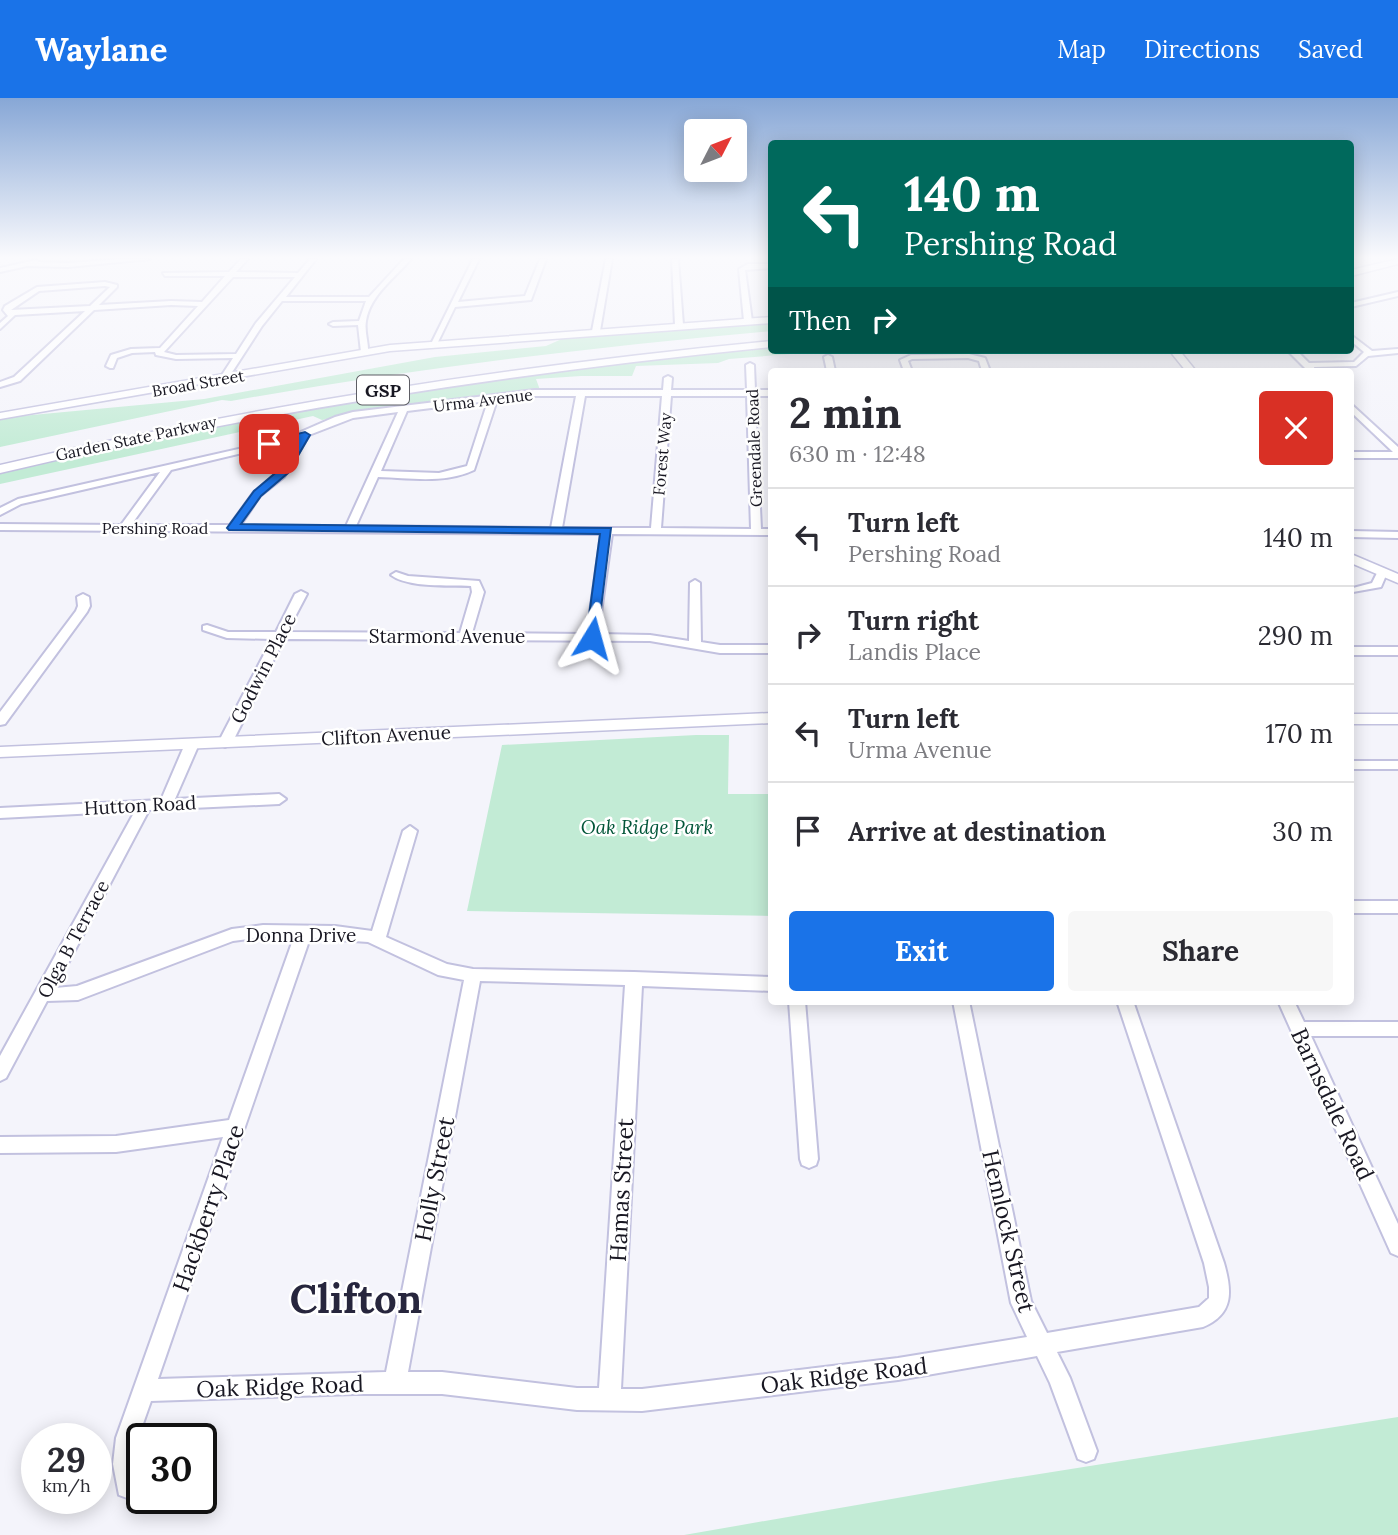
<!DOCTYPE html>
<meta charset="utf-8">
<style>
:root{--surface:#fff;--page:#f7f7f7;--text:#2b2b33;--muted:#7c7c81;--line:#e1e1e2;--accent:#1a73e8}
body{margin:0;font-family:Lora,serif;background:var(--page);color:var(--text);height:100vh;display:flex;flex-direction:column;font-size:26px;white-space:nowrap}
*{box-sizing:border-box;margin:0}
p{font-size:23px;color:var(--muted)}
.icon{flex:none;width:38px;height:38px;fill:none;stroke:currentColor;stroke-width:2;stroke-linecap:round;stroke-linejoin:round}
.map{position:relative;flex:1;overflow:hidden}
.drawer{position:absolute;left:768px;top:270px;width:586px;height:637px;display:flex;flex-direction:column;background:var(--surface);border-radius:7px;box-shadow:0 4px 18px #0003}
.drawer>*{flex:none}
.banner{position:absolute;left:768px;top:42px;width:586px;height:214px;border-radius:7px;box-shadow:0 4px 18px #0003;background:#00695c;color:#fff;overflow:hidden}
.needle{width:46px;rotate:48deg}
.tools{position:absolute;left:684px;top:21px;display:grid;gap:14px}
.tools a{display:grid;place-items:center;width:63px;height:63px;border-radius:7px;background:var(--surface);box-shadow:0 4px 18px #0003;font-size:35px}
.speed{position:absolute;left:21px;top:1325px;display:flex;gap:14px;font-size:35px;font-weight:700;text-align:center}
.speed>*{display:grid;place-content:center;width:91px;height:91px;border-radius:50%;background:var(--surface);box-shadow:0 4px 18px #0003;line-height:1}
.speed small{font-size:18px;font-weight:400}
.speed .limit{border:4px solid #111;border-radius:10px;background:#fff;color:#111}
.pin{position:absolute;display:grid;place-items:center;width:60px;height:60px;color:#fff;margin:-30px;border-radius:14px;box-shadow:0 4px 10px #0006}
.me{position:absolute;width:77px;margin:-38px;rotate:8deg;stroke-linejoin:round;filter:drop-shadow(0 0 5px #0008)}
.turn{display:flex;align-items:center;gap:24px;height:147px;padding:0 21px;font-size:32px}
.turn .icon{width:91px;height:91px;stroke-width:2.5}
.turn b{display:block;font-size:49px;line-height:60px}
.then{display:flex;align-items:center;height:66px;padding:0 21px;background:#0003;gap:14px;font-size:26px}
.round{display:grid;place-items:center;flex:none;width:74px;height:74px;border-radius:7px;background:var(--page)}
.headline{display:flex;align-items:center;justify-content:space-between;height:119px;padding:0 21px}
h1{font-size:42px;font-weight:800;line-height:52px}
.cta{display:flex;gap:14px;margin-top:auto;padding:14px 21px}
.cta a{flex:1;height:80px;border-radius:7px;background:var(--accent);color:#fff;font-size:28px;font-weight:800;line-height:80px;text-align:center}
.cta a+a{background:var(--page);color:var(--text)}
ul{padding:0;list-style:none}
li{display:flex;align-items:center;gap:21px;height:98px;padding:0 21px;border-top:2px solid var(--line)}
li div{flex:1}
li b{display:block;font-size:26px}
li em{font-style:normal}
header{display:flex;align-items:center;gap:42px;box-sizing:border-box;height:98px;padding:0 35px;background:var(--accent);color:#fff}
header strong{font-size:33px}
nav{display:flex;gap:38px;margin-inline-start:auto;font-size:24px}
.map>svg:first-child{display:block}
</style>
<header>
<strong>Waylane</strong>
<nav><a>Map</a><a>Directions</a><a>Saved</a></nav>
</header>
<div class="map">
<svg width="1398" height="1437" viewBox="0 0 1398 1437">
<rect width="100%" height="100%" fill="#f4f4fb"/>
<path fill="#c2ebd5" d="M 772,223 L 772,233 C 590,249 411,271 231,303 L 222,302 L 0,349 L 0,320 L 204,301 L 435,259 L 546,248 L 573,236 Z
M 772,249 L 772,252 L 841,252 L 729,261 L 718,265 L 636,268 L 632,278 L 581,278 L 536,281 L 540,292 L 362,313 L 322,322 L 313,318 L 0,386 L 0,375 C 177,331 359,294 540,272 C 617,263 695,257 772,249 Z
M 696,637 L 729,637 L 728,696 L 772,696 L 772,818 L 467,813 L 502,647 Z
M 1398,1319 L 1398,1437 L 684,1437 L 995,1383 Z"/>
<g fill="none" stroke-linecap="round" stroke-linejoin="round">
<g stroke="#c2c1df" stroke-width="4">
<path id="minor" d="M 122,161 L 150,161 L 68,169 L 27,168 L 0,174 L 0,170 L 36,162 L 39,164 L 68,165 Z
M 241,161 L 248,161 L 236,174 L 298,175 L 310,161 L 316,161 L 286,199 L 369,199 L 404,161 L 411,161 C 395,180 370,197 366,223 C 364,234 369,245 368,256 L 361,254 L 358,227 L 333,228 L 329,226 L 333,224 L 359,223 L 366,203 L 282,203 L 262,228 L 227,282 L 220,280 L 233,260 L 176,261 L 156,257 L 155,254 L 132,255 L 117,260 L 113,270 L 110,270 L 106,268 L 111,257 L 131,251 L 160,250 L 198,208 L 171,207 L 94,212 L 20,283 L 0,289 L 0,284 L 14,279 L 85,213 L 15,217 L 0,231 L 0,225 L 8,218 L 3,212 L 5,208 L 37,189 L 105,184 L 117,187 L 117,189 L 99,207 L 171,203 L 202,204 L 225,178 L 165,178 L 163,175 L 229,174 ZM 233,179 L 295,179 L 256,225 L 236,256 L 176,257 L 164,254 ZM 105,188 L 110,189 L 90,208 L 11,212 L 39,193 Z
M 473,161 L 479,161 L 458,204 L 525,198 L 540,161 L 546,161 L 531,202 L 455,209 L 437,246 L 430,248 Z
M 606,161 L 612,161 L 600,233 L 596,235 L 592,233 Z
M 672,161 L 678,161 L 683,227 L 679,229 L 675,227 Z
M 748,166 L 772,166 L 772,170 L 745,172 L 752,223 L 748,225 L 744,223 L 739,171 Z
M 1398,194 L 1398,198 L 1351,209 L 1351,205 Z
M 1351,237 L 1372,253 L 1398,251 L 1398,255 L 1368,258 L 1356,268 L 1314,269 L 1315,273 L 1308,273 L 1287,252 L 1296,252 L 1309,265 L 1354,264 L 1364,254 L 1351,243 Z
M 969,256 L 985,260 L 990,273 L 982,273 L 979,263 L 968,260 L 912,261 L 908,263 L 912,273 L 904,273 L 900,262 L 911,257 Z
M 828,257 L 832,259 L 835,273 L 827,273 L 824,259 Z
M 750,265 L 754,267 L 755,292 L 772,292 L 772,298 L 755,298 L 761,431 L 772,431 L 772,437 L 612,436 L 598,536 L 650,537 L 689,543 L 690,485 L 695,482 L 700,485 L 701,544 L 720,547 L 772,547 L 772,555 L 720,555 L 650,543 L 284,541 L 232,645 L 225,649 L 218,645 L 272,541 L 227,540 L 203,532 L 203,528 L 207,527 L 228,534 L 276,534 L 295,496 L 301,493 L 307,496 L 287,534 L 460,535 L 472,494 L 471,488 C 449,487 408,490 391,477 L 396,474 L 408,478 L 479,483 L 484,494 L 472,535 L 587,536 L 601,436 L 0,432 L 0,426 L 121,427 L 160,374 L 21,406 L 0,417 L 0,410 L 18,401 L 287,340 L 335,319 L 353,314 L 534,292 L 663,292 L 664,280 L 668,278 L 672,280 L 671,292 L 747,292 L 746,267 ZM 534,298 L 576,298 L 551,430 L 356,428 L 378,379 C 410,380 445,386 474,372 L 497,302 ZM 585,298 L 662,298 L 651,430 L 562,430 ZM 671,298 L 747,298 L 751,431 L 661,430 ZM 488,303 L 467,368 L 439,375 L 381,373 L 407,313 ZM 398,314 L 346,428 L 240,428 L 260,398 L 284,379 L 309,337 L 353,320 ZM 297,342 L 277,375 L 254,394 L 230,427 L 131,427 L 171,372 Z
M 1351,306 L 1398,349 L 1398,360 L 1351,360 L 1351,354 L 1393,354 L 1351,314 Z
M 1351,433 L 1398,434 L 1398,440 L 1351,439 Z
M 1382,472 L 1387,475 L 1381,489 L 1353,494 L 1353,490 L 1372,485 L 1378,473 Z
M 83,496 L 89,499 L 90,508 L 87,514 L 5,626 L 0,627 L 0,614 L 76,513 L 78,508 L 77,499 Z
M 1351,549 L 1398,549 L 1398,557 L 1351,557 Z
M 192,642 L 199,646 L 175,701 L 279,696 L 286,701 L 279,706 L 149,712 L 55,890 L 77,888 L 232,831 L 263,827 L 335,828 L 372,833 L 403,733 L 410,728 L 417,733 L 386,839 L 447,866 L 473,871 L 634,874 L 772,879 L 772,893 L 642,888 L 621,1291 L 642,1291 L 898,1260 L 1027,1239 L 1011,1205 L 953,903 L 969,903 L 1031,1203 L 1047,1235 L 1199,1209 L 1209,1200 L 1209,1189 L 1204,1165 L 1117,903 L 1133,903 L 1224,1165 C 1232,1193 1234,1216 1203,1229 L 1057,1254 L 1070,1280 L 1097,1353 L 1094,1361 L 1086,1364 L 1078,1361 L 1050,1285 L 1037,1258 L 898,1282 L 642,1313 L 577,1312 L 442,1296 L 354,1296 L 151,1303 C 144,1323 136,1342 136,1364 C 135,1376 140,1385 135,1397 L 127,1400 L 119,1397 L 113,1366 L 116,1340 L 223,1039 L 116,1054 L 0,1055 L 0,1039 L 116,1038 L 229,1022 L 294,839 L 263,839 L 233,843 L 78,902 L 47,903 L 6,980 L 0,983 L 0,958 L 135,713 L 0,720 L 0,710 L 161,702 L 185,646 ZM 310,840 L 368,844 L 438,877 L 464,882 L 386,1274 L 158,1281 ZM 480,883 L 625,887 L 599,1290 L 577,1290 L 442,1274 L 408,1274 Z
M 1351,663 L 1398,663 L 1398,671 L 1351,671 Z
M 1351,803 L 1398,803 L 1398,815 L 1351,815 Z
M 789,903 L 805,903 L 818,1061 L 816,1067 L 809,1070 L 802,1067 L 800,1061 Z
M 1278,903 L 1294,903 L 1304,924 L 1398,924 L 1398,938 L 1311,938 L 1398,1126 L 1398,1158 L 1391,1155 Z"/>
</g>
<g stroke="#c2c1df" stroke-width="3">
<path id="major" d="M 772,219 L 772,225 L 390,253 L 0,321 L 0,315 L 390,247 Z
M 1169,252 L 1179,252 L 1196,273 L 1186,273 Z
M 1351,456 L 1398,476 L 1398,485 L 1351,465 Z
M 772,615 L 772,625 L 0,659 L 0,649 Z
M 1351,616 L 1398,616 L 1398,626 L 1351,626 Z"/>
</g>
<g stroke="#c2c1df" stroke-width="3">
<path id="highway" d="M 1398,161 L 1398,166 L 1351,178 L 1351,172 Z
M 772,243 L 772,249 C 511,275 255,314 0,375 L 0,367 C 255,307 511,268 772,243 Z"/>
</g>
<use href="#minor" fill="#fff" fill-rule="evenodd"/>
<use href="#major" fill="#fff" fill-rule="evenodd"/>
<use href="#highway" fill="#fff" fill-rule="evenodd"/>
</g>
<linearGradient id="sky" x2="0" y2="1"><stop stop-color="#87a7d6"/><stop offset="0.44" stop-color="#fafafd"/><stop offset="1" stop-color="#fafafd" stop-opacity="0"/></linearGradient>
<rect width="1398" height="362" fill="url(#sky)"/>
<path fill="#1a73e8" stroke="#114b97" stroke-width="2" d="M 305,334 L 310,337 L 288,375 L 261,398 L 241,426 L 611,430 L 597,542 L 588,542 L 586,540 L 600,436 L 229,432 L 227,430 L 254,393 L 280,371 L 297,342 L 269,350 L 264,346 L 265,344 Z"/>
<g text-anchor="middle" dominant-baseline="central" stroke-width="5" stroke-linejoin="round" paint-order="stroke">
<g font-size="16" fill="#181722" stroke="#fff">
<text transform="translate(198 285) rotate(-10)">Broad Street</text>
<text transform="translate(483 302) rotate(-7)">Urma Avenue</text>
<text transform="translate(136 340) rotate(-12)">Garden State Parkway</text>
<text transform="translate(754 350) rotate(-92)">Greendale Road</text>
<text transform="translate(662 356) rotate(-85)">Forest Way</text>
<text x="155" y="430">Pershing Road</text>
</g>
<rect fill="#fff" stroke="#5d5d64" stroke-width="2" x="357" y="277.5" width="52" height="29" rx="5"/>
<g font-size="18" font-weight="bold" fill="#181722">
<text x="383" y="292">GSP</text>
</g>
<g font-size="19" fill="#181722" stroke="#fff">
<text x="447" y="538">Starmond Avenue</text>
<text transform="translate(263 570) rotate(-63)">Godwin Place</text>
<text transform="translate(386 637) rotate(-3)">Clifton Avenue</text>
<text transform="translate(140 707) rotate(-3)">Hutton Road</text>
<text x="301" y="837">Donna Drive</text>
<text transform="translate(73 841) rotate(-62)">Olga B Terrace</text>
</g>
<g font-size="19" font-style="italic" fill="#015538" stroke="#fff">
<text x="647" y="729">Oak Ridge Park</text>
</g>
<g font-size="23" fill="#181722" stroke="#fff">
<text transform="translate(1333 1006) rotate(65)">Barnsdale Road</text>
<text transform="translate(434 1081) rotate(-79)">Holly Street</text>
<text transform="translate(621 1092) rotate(-87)">Hamas Street</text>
<text transform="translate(208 1110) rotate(-71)">Hackberry Place</text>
<text transform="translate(1009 1133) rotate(77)">Hemlock Street</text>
<text transform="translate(844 1277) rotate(-7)">Oak Ridge Road</text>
<text transform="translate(280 1288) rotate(-2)">Oak Ridge Road</text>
</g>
<g font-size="40" font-weight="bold" fill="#27263d" stroke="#fff">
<text x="356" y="1200">Clifton</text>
</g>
</g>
</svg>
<div class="tools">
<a><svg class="needle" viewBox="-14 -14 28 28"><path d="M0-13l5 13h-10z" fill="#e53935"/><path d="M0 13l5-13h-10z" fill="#7c7c81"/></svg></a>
</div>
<div class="speed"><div>29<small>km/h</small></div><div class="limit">30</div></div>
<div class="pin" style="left:269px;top:346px;background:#d93025"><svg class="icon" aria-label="arrive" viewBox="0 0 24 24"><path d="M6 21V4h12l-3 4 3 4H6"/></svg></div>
<svg class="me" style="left:592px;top:540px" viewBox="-20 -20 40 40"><path d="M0-17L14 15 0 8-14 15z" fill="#1a73e8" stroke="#fff" stroke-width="4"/></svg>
<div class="banner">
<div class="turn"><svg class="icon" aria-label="left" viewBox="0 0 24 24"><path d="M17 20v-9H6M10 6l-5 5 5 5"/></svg><div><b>140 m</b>Pershing Road</div></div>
<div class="then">Then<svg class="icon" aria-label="right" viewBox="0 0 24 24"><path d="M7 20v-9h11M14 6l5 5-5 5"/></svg></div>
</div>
<section class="drawer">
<div class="headline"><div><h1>2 min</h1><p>630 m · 12:48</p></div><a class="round" style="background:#d93025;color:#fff"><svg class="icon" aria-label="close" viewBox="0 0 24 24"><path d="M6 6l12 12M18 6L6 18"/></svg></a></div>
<ul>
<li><svg class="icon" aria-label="left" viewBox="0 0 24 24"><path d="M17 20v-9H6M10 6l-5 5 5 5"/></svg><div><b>Turn left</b><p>Pershing Road</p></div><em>140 m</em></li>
<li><svg class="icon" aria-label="right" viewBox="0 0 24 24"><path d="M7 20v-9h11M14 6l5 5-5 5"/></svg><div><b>Turn right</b><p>Landis Place</p></div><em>290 m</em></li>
<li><svg class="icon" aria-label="left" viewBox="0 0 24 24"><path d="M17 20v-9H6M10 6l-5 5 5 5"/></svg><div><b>Turn left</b><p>Urma Avenue</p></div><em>170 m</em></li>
<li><svg class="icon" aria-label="arrive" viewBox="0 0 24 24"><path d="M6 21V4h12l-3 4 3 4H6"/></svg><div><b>Arrive at destination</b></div><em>30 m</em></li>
</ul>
<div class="cta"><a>Exit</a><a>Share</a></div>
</section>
</div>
